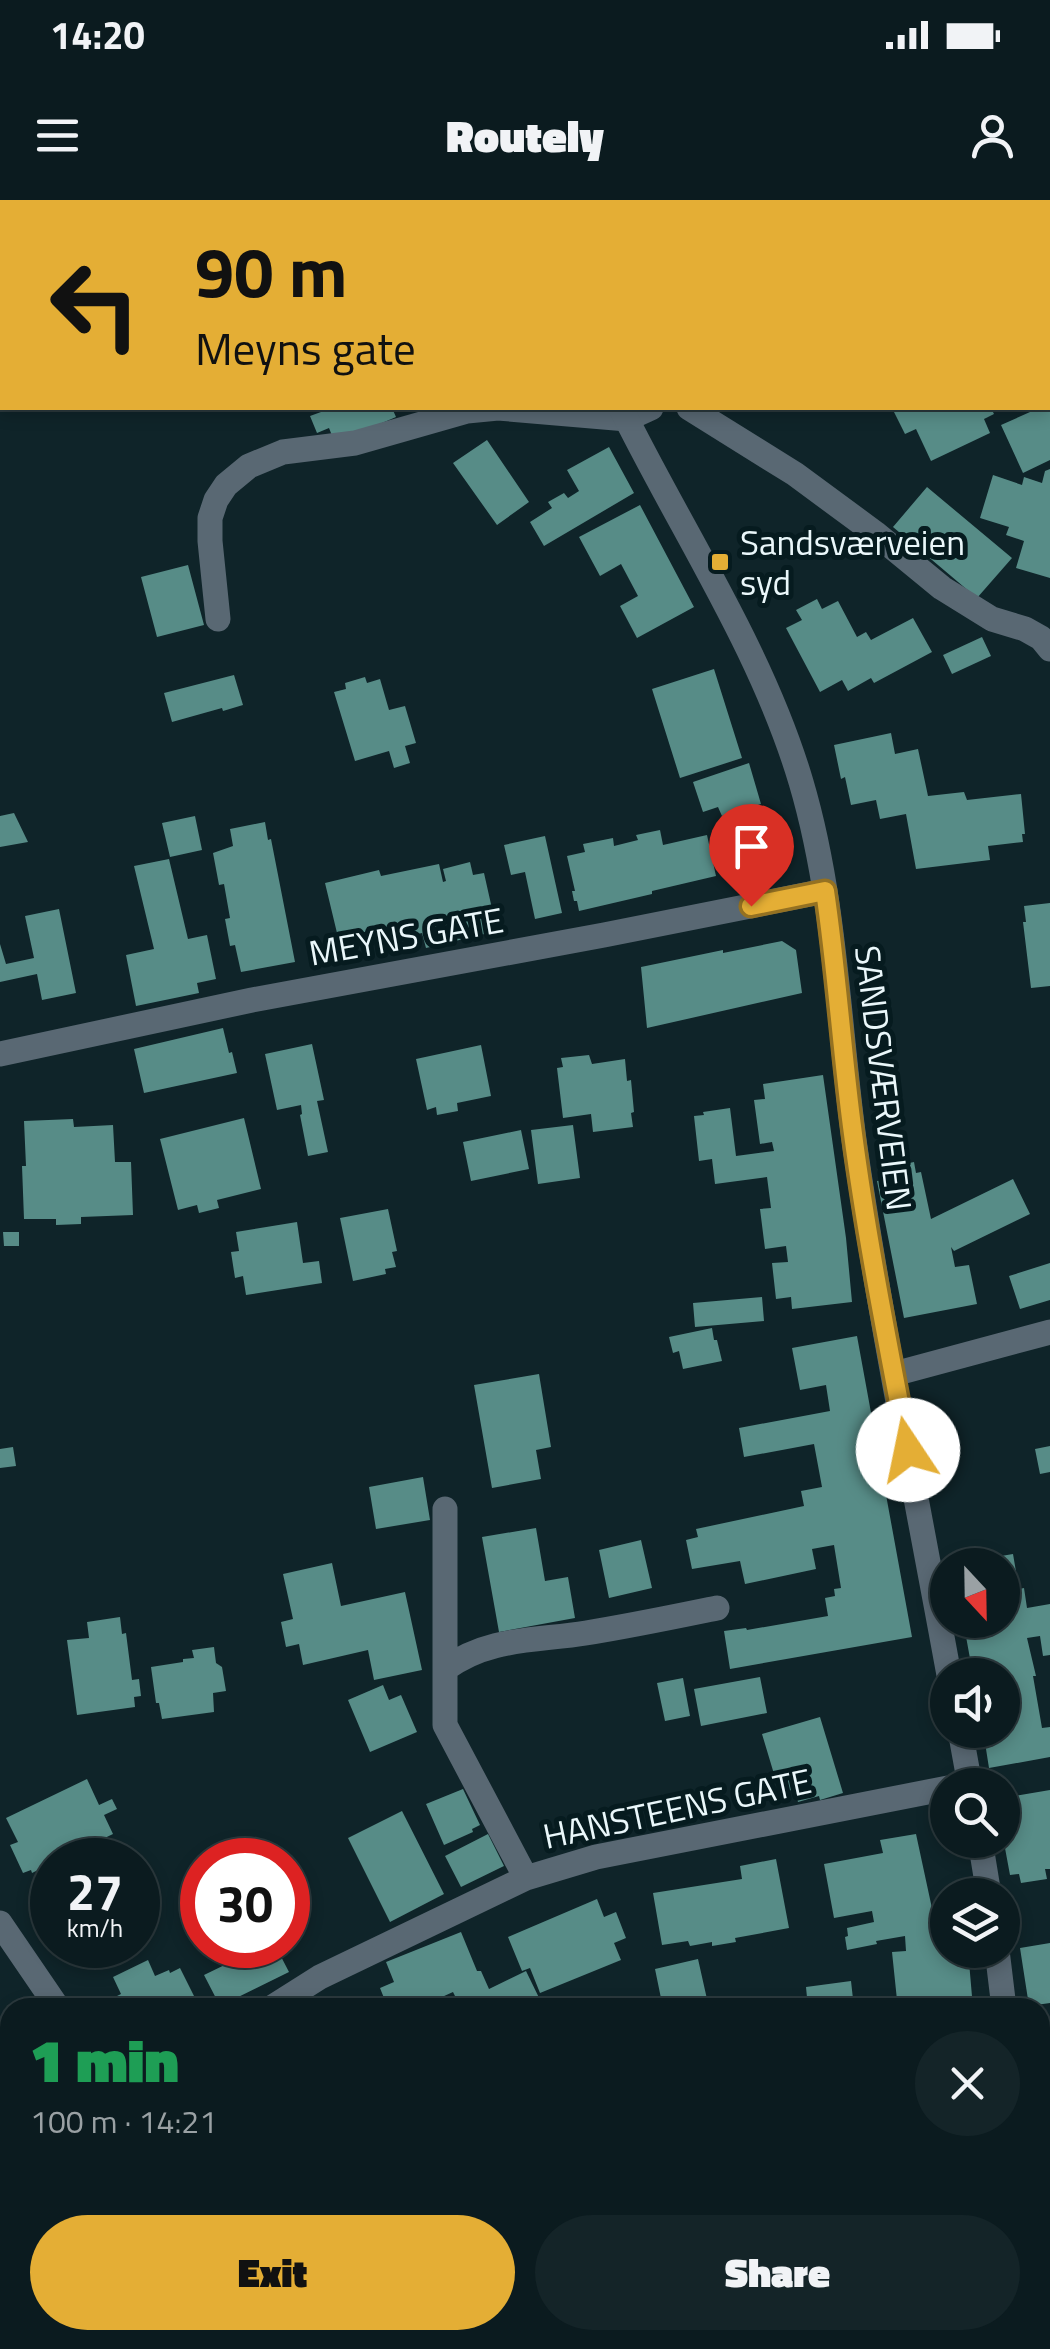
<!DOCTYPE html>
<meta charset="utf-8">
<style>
:root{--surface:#0b1b1f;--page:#142428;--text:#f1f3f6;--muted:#9aa1a4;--line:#2b393d;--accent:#e4ae35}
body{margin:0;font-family:"Titillium Web",sans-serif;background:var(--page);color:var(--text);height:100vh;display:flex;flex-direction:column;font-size:38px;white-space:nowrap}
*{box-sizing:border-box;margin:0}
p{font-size:32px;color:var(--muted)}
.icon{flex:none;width:55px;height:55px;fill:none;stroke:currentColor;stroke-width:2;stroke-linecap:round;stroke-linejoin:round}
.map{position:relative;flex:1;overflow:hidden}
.details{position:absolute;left:0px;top:1798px;width:1050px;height:352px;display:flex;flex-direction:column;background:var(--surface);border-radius:30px 30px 0 0;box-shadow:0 5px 15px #0003,0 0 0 2px var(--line)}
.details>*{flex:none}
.guide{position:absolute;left:0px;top:0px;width:1050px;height:210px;box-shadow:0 5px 15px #0003,0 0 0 2px var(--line);background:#e4ae35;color:#111;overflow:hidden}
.needle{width:65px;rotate:158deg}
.buttons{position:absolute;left:930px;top:1348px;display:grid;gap:20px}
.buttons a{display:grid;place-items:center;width:90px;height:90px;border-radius:50%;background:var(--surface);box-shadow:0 5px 15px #0003,0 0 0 2px var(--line);font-size:50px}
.speed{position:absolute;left:30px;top:1638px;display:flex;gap:20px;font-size:50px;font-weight:700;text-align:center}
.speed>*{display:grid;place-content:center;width:130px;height:130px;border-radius:50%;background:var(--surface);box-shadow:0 5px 15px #0003,0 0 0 2px var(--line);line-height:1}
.speed small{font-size:25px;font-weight:400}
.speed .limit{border:15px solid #d22;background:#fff;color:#111}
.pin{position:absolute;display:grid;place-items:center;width:85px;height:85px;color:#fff;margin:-102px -42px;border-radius:50% 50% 50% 0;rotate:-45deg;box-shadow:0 0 10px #0007}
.pin .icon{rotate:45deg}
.me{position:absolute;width:110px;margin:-55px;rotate:349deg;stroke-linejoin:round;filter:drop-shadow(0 0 8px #0008)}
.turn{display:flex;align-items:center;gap:35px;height:210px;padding:0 30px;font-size:45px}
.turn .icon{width:130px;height:130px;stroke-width:2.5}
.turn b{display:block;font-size:70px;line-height:85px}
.round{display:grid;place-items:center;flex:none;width:105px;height:105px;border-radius:52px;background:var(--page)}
.headline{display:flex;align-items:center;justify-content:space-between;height:170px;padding:0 30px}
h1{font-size:60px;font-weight:800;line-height:75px;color:#1e9e55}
.action{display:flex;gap:20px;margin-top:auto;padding:20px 30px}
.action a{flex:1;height:115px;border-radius:60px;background:var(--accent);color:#111;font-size:40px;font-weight:800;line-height:115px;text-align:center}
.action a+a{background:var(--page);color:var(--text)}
.status{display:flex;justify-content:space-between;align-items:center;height:70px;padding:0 50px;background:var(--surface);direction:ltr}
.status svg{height:28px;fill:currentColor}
header{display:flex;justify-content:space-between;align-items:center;height:130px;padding:0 30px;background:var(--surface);font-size:45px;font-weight:800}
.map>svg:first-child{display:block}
</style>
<div class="status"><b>14:20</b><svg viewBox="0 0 49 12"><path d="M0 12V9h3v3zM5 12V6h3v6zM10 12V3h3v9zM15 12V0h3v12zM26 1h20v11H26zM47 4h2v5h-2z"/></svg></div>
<header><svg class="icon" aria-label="menu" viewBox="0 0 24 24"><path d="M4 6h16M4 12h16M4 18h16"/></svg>Routely<svg class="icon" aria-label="person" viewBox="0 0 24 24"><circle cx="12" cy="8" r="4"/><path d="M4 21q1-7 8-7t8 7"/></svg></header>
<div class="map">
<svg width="1050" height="2149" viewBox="0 0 1050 2149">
<rect width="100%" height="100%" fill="#0f2429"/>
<path fill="#254334" d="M 1050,1844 L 1050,1935 L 1041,1845 Z
M 188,2140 L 472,2140 L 475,2149 L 188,2149 Z"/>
<path fill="#578c87" d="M 332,208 L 392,208 L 396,217 L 354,235 L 352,231 L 333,238 L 329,228 L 317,233 L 310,216 Z
M 892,208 L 991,208 L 994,214 L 984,219 L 990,233 L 931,261 L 916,229 L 905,234 Z
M 1039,208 L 1050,208 L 1050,260 L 1023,273 L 1001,225 Z
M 487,240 L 529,302 L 497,325 L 453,263 Z
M 609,247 L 634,293 L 544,346 L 530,322 L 552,308 L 548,302 L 564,293 L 568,298 L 579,291 L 567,270 Z
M 1050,269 L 1050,378 L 1016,368 L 1024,341 L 1006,335 L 1009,327 L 980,318 L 993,275 L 1022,285 L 1024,277 L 1042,283 L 1045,271 Z
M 927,287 L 1012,358 L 977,398 L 893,327 Z
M 640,305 L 694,407 L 637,438 L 620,406 L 638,396 L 621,364 L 600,376 L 579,337 Z
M 188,365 L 204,425 L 157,437 L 141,377 Z
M 817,399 L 822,409 L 838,401 L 857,437 L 866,432 L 871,440 L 913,418 L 932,452 L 874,483 L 871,478 L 848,491 L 842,480 L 820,492 L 786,428 L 802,420 L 796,410 Z
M 982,437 L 991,456 L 952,474 L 943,455 Z
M 714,469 L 742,558 L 680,578 L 652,489 Z
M 234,475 L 243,505 L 223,511 L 222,508 L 172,522 L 164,493 Z
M 365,477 L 367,483 L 380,479 L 389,510 L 405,506 L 416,543 L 405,546 L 410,563 L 394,568 L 389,551 L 355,561 L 334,492 L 346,489 L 345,483 Z
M 891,533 L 895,554 L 918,549 L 928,596 L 964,592 L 967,600 L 1021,594 L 1025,634 L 1022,634 L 1023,642 L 988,646 L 990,660 L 916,669 L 906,614 L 880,619 L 876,600 L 851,605 L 845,577 L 841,579 L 834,545 Z
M 749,563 L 761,604 L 722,616 L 718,607 L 703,612 L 693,582 Z
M 14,613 L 28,642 L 0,647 L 0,616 Z
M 195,616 L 202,650 L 170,657 L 162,623 Z
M 265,622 L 268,640 L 271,639 L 295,762 L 241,772 L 235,745 L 230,746 L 225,719 L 230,718 L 224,684 L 219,685 L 213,653 L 233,646 L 230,629 Z
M 660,630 L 663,645 L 707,635 L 716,676 L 652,691 L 652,694 L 579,711 L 577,701 L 574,701 L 572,691 L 575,691 L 567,656 L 585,652 L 583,644 L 613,638 L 614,646 L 638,640 L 636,635 Z
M 545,636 L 562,713 L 535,719 L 525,672 L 511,675 L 504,645 Z
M 169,659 L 188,739 L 207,735 L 216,779 L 197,783 L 199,793 L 136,806 L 126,755 L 154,749 L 134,666 Z
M 470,662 L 473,675 L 484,673 L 497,731 L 426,748 L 422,733 L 386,741 L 383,728 L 360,733 L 359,728 L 337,733 L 325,683 L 379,670 L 381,676 L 439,664 L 443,682 L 446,681 L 443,669 Z
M 1050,703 L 1050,786 L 1031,788 L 1023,722 L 1026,722 L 1024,706 Z
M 59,709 L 76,793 L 42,800 L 37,774 L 0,782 L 0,744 L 6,764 L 34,758 L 25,716 Z
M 782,741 L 796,750 L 802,793 L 647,828 L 641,767 L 723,750 L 723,753 Z
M 223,828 L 229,853 L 232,852 L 237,873 L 144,893 L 134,849 Z
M 312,844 L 324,900 L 317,901 L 328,952 L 308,956 L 300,915 L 302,914 L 301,905 L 277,910 L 265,854 Z
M 481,845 L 491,896 L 457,903 L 458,911 L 437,915 L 436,907 L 427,910 L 416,859 Z
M 589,855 L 592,864 L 625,859 L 627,881 L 631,880 L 634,912 L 631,913 L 633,927 L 593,932 L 591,914 L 563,918 L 557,868 L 563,867 L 561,858 Z
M 823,875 L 846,1038 L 852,1102 L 792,1109 L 791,1097 L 776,1099 L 772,1063 L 788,1062 L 786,1046 L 765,1049 L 760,1009 L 771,1008 L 767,977 L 715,984 L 712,959 L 699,961 L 694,916 L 704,915 L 703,912 L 730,908 L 736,956 L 774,951 L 772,942 L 760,944 L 754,900 L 765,899 L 763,884 Z
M 244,918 L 261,989 L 217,1000 L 219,1008 L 199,1013 L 197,1005 L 178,1010 L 160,939 Z
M 73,919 L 74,927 L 113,925 L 115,962 L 131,962 L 133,1015 L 81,1017 L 81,1024 L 56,1025 L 56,1019 L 24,1019 L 22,966 L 26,966 L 24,921 Z
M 573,925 L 580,978 L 538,984 L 531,930 Z
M 521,930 L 529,969 L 471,981 L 463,942 Z
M 914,962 L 916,973 L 921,972 L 931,1019 L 1013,979 L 1030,1014 L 954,1051 L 951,1047 L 955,1067 L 969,1065 L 977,1104 L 904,1118 L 877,981 L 883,980 L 881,969 Z
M 388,1009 L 397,1051 L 392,1052 L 396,1067 L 385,1069 L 386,1074 L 353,1081 L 340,1018 Z
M 297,1022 L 303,1063 L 319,1061 L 322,1083 L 246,1095 L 243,1076 L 235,1078 L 231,1052 L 239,1051 L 236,1032 Z
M 3,1032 L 19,1032 L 19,1046 L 4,1046 Z
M 1050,1063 L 1050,1100 L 1020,1109 L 1009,1076 Z
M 762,1097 L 764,1121 L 695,1127 L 693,1103 Z
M 712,1128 L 714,1140 L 717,1140 L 722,1161 L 683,1169 L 679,1151 L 673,1153 L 669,1137 Z
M 857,1136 L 912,1437 L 730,1469 L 724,1431 L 746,1428 L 747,1430 L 828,1416 L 825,1398 L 835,1396 L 834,1389 L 841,1388 L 834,1345 L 812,1349 L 816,1369 L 745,1384 L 740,1361 L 692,1369 L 686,1340 L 698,1337 L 696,1329 L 804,1306 L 801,1291 L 822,1287 L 814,1244 L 744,1257 L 739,1228 L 830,1211 L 826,1185 L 800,1190 L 792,1148 Z
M 539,1174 L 551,1247 L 536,1250 L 541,1279 L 492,1288 L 474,1185 Z
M 1050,1246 L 1050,1272 L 1040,1274 L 1035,1249 Z
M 13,1247 L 16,1266 L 0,1268 L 0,1249 Z
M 423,1277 L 430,1320 L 376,1329 L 369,1287 Z
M 536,1328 L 545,1381 L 568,1377 L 575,1418 L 499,1432 L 482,1337 Z
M 641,1340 L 652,1388 L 609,1398 L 599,1350 Z
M 1013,1354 L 1019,1389 L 1024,1388 L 1027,1408 L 1050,1404 L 1050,1455 L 1043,1456 L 1040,1436 L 1027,1438 L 1036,1476 L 1033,1476 L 1042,1528 L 1050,1527 L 1050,1557 L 989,1568 L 983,1530 L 1002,1530 L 1002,1475 L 973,1475 L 963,1420 L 1002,1420 L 1002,1365 L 961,1365 L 960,1363 Z
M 332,1363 L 341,1406 L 405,1392 L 422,1470 L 374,1480 L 368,1450 L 303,1465 L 299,1444 L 286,1447 L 281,1422 L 293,1419 L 283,1374 Z
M 120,1417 L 122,1434 L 126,1433 L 132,1480 L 139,1479 L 141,1496 L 134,1497 L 135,1507 L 77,1515 L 67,1440 L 89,1438 L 87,1422 Z
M 214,1447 L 216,1463 L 222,1467 L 226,1491 L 213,1493 L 214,1512 L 162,1519 L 159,1503 L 156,1503 L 151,1467 L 183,1462 L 183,1459 L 194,1458 L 192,1450 Z
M 760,1477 L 767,1513 L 701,1526 L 694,1489 Z
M 683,1478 L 690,1516 L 665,1521 L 657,1483 Z
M 383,1485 L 389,1500 L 401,1495 L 417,1532 L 370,1552 L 348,1500 Z
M 820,1517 L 843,1593 L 820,1600 L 819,1596 L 798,1602 L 794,1589 L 780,1594 L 762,1534 Z
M 87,1579 L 99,1605 L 112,1599 L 117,1609 L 104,1615 L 113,1634 L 59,1660 L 52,1660 L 52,1663 L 32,1673 L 31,1670 L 23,1673 L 10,1645 L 18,1642 L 6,1618 Z
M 463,1589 L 480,1625 L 472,1629 L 473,1632 L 444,1645 L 426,1604 Z
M 1050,1590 L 1050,1669 L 1045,1669 L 1047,1679 L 1021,1683 L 1019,1674 L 1010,1675 L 1002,1632 L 1002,1598 Z
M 402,1611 L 444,1694 L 390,1722 L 348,1638 Z
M 488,1634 L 504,1666 L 461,1687 L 445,1656 Z
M 916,1634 L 936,1727 L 948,1726 L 948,1750 L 968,1750 L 973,1808 L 883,1808 L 882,1801 L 897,1800 L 892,1752 L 906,1751 L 905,1736 L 876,1741 L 877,1744 L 847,1750 L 845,1737 L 848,1736 L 847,1728 L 874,1722 L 872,1711 L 834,1718 L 824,1664 L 883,1653 L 880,1640 Z
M 284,1652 L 307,1698 L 288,1708 L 288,1660 L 269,1660 Z
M 776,1659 L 789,1728 L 735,1738 L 736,1742 L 712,1746 L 712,1742 L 690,1746 L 688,1741 L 662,1745 L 653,1693 L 742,1679 L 740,1666 Z
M 597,1699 L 604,1717 L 616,1712 L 626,1738 L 614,1743 L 621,1760 L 540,1793 L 530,1768 L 522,1771 L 508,1737 Z
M 461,1732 L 477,1771 L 481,1771 L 489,1789 L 526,1771 L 544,1808 L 461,1808 L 453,1792 L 442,1797 L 446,1805 L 440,1808 L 427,1808 L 426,1804 L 416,1808 L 388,1808 L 380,1788 L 394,1782 L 386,1762 Z
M 1050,1743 L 1050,1803 L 1029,1806 L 1020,1748 Z
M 266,1745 L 275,1745 L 289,1772 L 220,1806 L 204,1775 Z
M 698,1759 L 709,1808 L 663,1808 L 655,1769 Z
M 148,1760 L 155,1776 L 169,1770 L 170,1773 L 180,1768 L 200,1808 L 112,1808 L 109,1800 L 121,1794 L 113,1777 Z
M 851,1781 L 854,1808 L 808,1808 L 806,1787 Z
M 10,1821 L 10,1906 L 0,1892 L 0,1828 Z
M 130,2140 L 178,2140 L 179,2144 L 145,2148 Z
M 917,2140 L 1003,2140 L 1005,2149 L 964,2149 L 964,2146 L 979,2144 L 917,2149 Z"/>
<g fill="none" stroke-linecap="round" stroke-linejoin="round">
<path stroke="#596873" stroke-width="25" d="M 814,2 L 817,0
M 689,208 L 795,274 L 875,333 L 942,388 L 992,419 L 1025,429 L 1041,438 L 1050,449
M 218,419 L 210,341 L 210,318 L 216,300 L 226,285 L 249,266 L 283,252 L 355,243 L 467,211 L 498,208 L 627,219 L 651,208"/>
<path stroke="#596873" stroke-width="25" d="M 509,0 L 510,2
M 621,208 C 681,330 762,450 801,582 C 836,700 838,825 855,947 C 881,1124 917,1299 949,1475
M 0,854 L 252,800 L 604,735 L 825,691
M 894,1174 L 1050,1132
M 445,1309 L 445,1525 L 526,1678
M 445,1469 C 488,1437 536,1441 586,1433 C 630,1426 673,1417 717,1408
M 960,1530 L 970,1585
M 980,1640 L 989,1695
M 0,1723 L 58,1808
M 997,1750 L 1004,1808
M 271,1808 L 320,1777 L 526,1678 L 596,1657 L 948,1588
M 0,2004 L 10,1996
M 1035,2140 L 1036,2149"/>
</g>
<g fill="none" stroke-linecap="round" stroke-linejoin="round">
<g stroke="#947122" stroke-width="25">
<path id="route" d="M 751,706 L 825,691 C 837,772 842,853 853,934 C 867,1040 888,1144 908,1250"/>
</g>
<use href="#route" stroke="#e4ae35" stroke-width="18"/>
</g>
<rect fill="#e4ae35" stroke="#061b1f" stroke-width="4" x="710" y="352" width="20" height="20" rx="5"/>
<g text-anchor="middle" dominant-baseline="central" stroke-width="10" stroke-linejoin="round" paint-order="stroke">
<g font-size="35" fill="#eaf7fa" stroke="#061b1f" text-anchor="start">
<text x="740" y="342">Sandsværveien<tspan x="740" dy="40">syd</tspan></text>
</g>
<g font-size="35" fill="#eaf7fa" stroke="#061b1f">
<text transform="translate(406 736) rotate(-10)">MEYNS GATE</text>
<text transform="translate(884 878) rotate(83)">SANDSVÆRVEIEN</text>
<text transform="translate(677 1608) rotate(-12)">HANSTEENS GATE</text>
</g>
</g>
</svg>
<div class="buttons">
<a><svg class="needle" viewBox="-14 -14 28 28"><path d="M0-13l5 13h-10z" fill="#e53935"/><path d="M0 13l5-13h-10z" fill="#9aa1a4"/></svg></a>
<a><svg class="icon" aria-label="sound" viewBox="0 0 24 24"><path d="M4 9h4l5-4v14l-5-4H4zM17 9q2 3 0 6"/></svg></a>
<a><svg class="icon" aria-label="search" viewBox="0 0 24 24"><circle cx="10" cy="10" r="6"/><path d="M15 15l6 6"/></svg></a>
<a><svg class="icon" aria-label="layers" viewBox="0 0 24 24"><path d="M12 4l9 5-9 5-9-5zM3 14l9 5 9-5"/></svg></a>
</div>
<div class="speed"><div>27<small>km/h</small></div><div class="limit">30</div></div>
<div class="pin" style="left:751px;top:706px;background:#d93025"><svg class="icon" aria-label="arrive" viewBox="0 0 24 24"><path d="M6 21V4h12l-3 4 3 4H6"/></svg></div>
<svg class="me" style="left:908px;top:1250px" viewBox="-20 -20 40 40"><circle r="19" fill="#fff"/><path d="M0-13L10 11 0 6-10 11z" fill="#e4ae35"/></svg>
<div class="guide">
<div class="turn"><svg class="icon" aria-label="left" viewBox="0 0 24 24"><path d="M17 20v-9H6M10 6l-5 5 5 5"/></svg><div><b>90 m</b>Meyns gate</div></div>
</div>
<section class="details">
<div class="headline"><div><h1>1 min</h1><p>100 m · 14:21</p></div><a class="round"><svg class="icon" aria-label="close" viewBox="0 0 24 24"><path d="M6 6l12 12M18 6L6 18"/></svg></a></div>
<div class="action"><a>Exit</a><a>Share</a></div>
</section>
</div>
